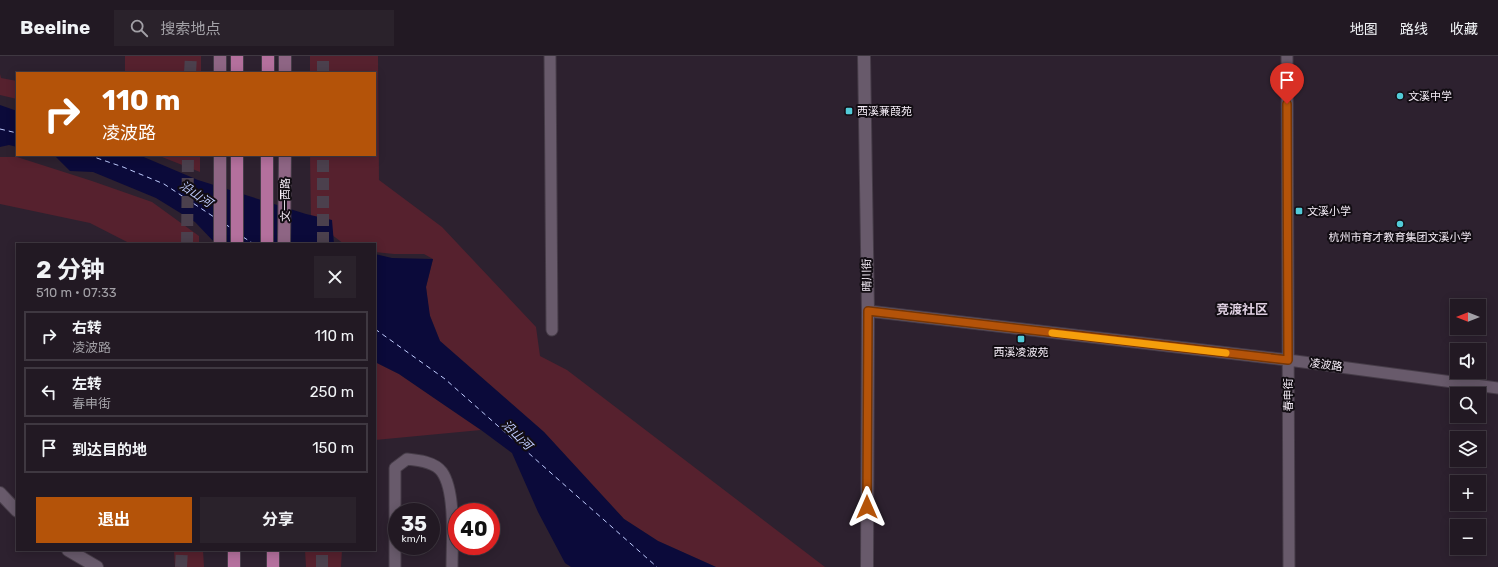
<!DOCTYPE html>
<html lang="zh">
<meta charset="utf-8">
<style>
:root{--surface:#221923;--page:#2a222b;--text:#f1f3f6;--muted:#a2a0a6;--line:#3f3841;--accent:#b45309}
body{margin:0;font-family:Rubik,"Noto Sans SC",sans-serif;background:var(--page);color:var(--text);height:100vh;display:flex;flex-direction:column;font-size:15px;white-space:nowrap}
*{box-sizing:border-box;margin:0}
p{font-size:13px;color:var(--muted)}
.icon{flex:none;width:22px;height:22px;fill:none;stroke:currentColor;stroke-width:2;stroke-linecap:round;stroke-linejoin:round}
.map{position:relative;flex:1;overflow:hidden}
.details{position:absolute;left:16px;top:187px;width:360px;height:308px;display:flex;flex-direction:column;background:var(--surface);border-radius:0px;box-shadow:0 2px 10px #0003,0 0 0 1px var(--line)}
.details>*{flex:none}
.hud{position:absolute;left:16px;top:16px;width:360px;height:84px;border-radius:0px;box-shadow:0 2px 10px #0003,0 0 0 1px var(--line);background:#b45309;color:#fff;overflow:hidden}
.needle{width:26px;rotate:270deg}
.buttons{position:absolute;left:1450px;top:243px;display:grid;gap:8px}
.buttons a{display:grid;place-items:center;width:36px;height:36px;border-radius:0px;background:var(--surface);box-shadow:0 2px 10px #0003,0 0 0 1px var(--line);font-size:20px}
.speed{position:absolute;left:388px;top:447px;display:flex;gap:8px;font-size:20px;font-weight:700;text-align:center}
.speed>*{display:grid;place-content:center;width:52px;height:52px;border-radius:50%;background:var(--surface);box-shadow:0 2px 10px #0003,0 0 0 1px var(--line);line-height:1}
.speed small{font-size:10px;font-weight:400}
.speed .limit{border:6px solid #d22;background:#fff;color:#111}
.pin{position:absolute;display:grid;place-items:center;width:34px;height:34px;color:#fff;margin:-41px -17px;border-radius:50% 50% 50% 0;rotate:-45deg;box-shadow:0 0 4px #0007}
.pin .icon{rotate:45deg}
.me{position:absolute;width:44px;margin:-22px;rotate:0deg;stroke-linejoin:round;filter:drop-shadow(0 0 3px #0008)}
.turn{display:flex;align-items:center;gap:14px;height:84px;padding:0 20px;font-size:18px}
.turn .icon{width:52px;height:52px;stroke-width:2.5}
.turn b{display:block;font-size:28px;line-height:34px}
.round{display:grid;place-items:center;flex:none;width:42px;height:42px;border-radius:0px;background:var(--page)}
.overview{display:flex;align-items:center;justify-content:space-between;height:68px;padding:0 20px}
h1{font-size:24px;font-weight:700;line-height:30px}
.cta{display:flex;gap:8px;margin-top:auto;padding:8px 20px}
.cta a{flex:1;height:46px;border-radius:0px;background:var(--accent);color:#fff;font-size:16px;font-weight:700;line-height:46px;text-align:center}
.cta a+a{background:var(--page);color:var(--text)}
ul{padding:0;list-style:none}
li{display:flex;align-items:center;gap:12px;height:50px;margin:0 8px 6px;padding:0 12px;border:2px solid var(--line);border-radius:0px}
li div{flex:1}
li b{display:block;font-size:15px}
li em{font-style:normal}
header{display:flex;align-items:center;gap:24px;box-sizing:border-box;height:56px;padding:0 20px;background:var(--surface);border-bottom:1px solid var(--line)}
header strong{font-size:19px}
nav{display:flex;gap:22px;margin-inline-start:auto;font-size:14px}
.search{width:280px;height:36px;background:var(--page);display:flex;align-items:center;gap:10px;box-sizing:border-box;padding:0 14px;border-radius:0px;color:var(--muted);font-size:15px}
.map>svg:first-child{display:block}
</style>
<header>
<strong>Beeline</strong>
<div class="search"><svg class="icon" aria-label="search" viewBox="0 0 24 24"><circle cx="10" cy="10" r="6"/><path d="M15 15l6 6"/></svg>搜索地点</div>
<nav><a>地图</a><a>路线</a><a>收藏</a></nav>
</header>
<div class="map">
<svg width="1498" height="511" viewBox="0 0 1498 511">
<rect width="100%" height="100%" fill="#2d212f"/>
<path fill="#56212e" d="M 125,0 L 201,0 L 201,17 L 125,17 Z
M 310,0 L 378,0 L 379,124 L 442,171 L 536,271 L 540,300 L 567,314 L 825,511 L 716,511 L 658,485 L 624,463 L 544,376 L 440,285 L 429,257 L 426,231 L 433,203 L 424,198 L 394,198 L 375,196 L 375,188 L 344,188 L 311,163 L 310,99 L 375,99 L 375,17 L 310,17 Z
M 0,18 L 1,22 L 17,25 L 17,43 L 0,39 Z
M 157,99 L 200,99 L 200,116 Z
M 0,101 L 17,101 L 92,125 L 152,146 L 199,180 L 199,188 L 131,188 L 90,167 L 0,148 Z
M 375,306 L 399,318 L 481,374 L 375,384 Z
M 174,494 L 203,494 L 204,511 L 175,511 Z
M 305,494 L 342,494 L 341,511 L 306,511 Z"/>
<path fill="#0b0a3a" d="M 0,49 L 17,55 L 17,91 L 9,89 L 0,91 Z
M 49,99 L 139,99 L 198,124 L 306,158 L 332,164 L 334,188 L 216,188 L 195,166 L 156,142 L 93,116 L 70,115 L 55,100 Z
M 375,198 L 392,202 L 433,203 L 426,231 L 430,260 L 440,285 L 544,376 L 624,463 L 658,485 L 716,511 L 571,511 L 565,507 L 538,456 L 512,397 L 481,374 L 434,342 L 399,318 L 375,306 Z"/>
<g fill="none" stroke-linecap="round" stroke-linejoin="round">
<path stroke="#c0ccff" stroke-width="1" stroke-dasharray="5 4" stroke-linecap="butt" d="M 0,73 L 17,77
M 88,99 L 123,111 L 164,128 L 214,161
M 225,168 L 231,172
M 243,181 L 254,188
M 375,273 L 445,323 L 657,511"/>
<path stroke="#4b404d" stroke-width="12" stroke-dasharray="12 6" stroke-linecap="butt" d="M 190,17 L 191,0
M 323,17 L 323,0
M 187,188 L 188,99
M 323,188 L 323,99
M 181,511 L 182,494
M 322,511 L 322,494"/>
<g stroke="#463c48" stroke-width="13">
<path id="minor" d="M 550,0 L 552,274
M 1287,0 L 1289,511
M 868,255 L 1288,304 L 1498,332
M 395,511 L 395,412 L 407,403 C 418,404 435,406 442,416 C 456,436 452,486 452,511"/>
</g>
<g stroke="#463c48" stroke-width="14">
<path id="tertiary" d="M 864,0 L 868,255 L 867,511
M 0,437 L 17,455
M 68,494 L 97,511"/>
</g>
<g stroke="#463c48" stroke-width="14">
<path id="secondary" d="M 220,0 L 220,17
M 285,17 L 285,0
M 220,188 L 220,99
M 284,188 L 285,99"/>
</g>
<g stroke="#463c48" stroke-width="14">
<path id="primary" d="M 237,17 L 237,0
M 268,17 L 268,0
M 237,188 L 237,99
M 267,188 L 267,99
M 273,494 L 273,511
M 234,511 L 234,494"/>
</g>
<use href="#minor" stroke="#685a6b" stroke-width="11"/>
<use href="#tertiary" stroke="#685a6b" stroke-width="12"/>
<use href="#secondary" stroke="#8e6584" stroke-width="12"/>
<use href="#primary" stroke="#b4709d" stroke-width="12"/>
</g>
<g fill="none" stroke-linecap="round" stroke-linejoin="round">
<g stroke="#753606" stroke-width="10">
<path id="route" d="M 867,451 L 868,255 L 1288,304 L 1287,48"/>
</g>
<use href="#route" stroke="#b45309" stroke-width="7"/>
<path stroke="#f59e0b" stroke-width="7" d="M 1052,277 L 1226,297"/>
</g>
<g fill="#52cbd8" stroke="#120d13" stroke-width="1.5">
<circle cx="1400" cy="40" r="4"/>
<rect x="845" y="51" width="8" height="8" rx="2"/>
<rect x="1295" y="151" width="8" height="8" rx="2"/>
<circle cx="1400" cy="168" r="4"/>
<rect x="1017" y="279" width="8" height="8" rx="2"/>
</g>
<g text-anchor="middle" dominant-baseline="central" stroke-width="4" stroke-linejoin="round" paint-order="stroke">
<g font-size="11" fill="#f5edf7" stroke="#120d13" text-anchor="start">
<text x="1408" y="40">文溪中学</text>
<text x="857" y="55">西溪蒹葭苑</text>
<text x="1307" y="155">文溪小学</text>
<text x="1400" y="181" text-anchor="middle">杭州市育才教育集团文溪小学</text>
<text x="1021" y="296" text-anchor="middle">西溪凌波苑</text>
</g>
<g font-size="11" fill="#f5edf7" stroke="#120d13">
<text transform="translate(285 144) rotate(-90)">文一西路</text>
<text transform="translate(867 219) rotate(-91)">晴川街</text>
<text transform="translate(1326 309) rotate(7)">凌波路</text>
<text transform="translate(1288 339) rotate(-90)">春申街</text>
</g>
<g font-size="12" font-style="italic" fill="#c0ccff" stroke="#120d13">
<text transform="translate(196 138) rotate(34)">沿山河</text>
<text transform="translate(517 379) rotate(44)">沿山河</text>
</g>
<g font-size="13" font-weight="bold" fill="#dfd0e2" stroke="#120d13">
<text x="1242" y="253">竞渡社区</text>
</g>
</g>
</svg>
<div class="buttons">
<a><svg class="needle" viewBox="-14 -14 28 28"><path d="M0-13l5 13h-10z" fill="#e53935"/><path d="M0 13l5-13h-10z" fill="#a2a0a6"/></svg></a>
<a><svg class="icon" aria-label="sound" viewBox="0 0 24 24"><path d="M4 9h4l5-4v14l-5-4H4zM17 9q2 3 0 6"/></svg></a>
<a><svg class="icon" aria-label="search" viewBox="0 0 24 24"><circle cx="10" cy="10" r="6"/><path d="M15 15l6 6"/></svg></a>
<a><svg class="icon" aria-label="layers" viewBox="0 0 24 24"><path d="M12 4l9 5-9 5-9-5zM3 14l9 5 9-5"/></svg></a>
<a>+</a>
<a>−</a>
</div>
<div class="speed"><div>35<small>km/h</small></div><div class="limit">40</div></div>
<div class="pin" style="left:1287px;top:48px;background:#d93025"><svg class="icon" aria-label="arrive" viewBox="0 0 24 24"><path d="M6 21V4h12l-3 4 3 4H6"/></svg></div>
<svg class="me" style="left:867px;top:451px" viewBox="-20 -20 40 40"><path d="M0-17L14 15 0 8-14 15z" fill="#b45309" stroke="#fff" stroke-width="4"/></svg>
<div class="hud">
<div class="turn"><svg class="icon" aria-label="right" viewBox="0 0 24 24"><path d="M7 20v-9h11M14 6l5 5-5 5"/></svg><div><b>110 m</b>凌波路</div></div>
</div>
<section class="details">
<div class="overview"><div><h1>2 分钟</h1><p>510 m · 07:33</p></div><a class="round"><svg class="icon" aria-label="close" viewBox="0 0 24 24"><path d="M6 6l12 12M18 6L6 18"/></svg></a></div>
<ul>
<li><svg class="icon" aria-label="right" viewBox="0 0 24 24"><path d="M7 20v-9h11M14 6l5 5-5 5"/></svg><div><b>右转</b><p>凌波路</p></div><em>110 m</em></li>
<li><svg class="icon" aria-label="left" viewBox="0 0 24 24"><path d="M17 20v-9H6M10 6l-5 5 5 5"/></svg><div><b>左转</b><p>春申街</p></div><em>250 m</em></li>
<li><svg class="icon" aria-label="arrive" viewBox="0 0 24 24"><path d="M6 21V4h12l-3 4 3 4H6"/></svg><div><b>到达目的地</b></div><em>150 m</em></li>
</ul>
<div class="cta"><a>退出</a><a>分享</a></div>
</section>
</div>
